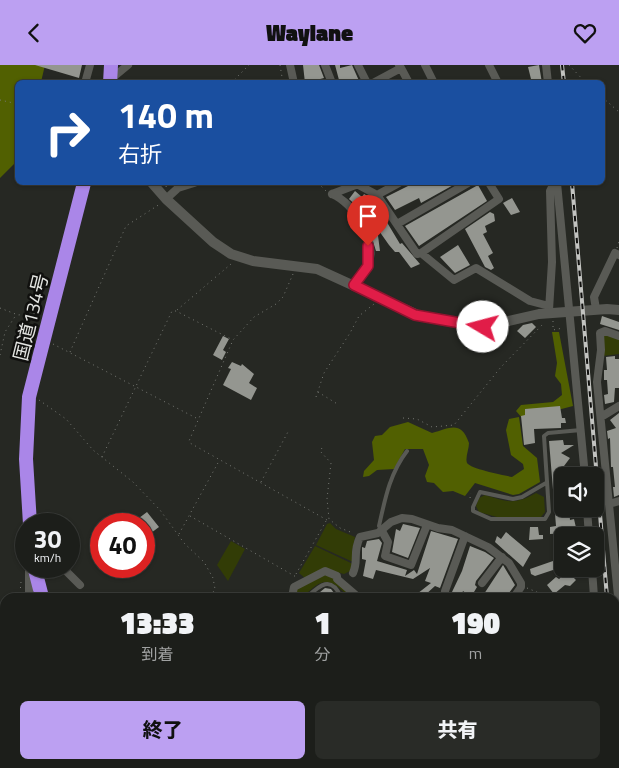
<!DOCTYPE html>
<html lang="ja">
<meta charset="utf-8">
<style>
:root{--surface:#1c1e1a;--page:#292b27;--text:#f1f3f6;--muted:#a0a2a2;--line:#3a3c39;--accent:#bca0f2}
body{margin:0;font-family:"Titillium Web","Noto Sans JP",sans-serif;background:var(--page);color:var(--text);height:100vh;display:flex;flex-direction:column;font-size:19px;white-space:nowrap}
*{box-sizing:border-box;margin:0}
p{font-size:16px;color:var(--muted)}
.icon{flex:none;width:28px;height:28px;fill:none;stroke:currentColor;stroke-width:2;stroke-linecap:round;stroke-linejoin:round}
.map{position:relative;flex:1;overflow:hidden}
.drawer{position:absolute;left:0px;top:528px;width:620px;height:176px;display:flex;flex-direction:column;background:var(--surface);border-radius:15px 15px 0 0;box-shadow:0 1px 4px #0004,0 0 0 1px var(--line)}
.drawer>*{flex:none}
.guide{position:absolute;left:15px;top:15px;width:590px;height:105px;border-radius:8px;box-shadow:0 1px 4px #0004,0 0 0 1px var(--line);background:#1a4fa0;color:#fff;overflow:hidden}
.fabs{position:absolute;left:554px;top:402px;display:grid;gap:10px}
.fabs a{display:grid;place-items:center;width:50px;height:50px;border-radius:8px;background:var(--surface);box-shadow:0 1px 4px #0004,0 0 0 1px var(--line);font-size:25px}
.speed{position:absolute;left:15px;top:448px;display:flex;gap:10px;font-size:25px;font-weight:700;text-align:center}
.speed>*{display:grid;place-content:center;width:65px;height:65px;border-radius:50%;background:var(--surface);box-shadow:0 1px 4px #0004,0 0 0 1px var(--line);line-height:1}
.speed small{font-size:12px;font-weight:400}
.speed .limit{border:8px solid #d22;background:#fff;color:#111}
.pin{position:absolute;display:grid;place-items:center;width:42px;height:42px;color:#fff;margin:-51px -21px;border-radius:50% 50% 50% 0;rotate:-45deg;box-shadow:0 0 5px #0007}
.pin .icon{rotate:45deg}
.me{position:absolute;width:55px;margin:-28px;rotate:278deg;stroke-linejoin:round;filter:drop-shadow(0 0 4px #0008)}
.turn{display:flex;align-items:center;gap:18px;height:105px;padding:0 20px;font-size:22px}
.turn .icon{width:65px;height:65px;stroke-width:2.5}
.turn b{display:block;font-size:35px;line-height:42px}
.eta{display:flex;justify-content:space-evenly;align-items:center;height:85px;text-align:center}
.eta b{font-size:30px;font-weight:800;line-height:35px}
.cta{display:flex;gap:10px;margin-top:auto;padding:10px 20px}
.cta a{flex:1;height:58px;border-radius:8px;background:var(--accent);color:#111;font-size:20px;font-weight:800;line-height:58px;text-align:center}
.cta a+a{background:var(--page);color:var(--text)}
header{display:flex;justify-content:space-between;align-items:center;height:65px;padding:0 20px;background:var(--accent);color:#111;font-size:22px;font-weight:800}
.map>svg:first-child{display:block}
</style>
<header><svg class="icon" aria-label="back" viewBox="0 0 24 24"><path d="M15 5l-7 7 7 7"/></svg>Waylane<svg class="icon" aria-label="heart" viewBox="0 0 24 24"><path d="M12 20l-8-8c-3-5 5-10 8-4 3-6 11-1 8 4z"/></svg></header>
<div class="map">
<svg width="619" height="703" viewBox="0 0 619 703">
<rect width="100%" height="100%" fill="#262823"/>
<path fill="#323c06" d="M 606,269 L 619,274 L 619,289 L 603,291 L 602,272 Z
M 536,428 L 544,432 L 545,447 L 541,452 L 497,452 L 479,447 L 476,441 L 479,433 L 485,430 C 507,437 515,440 536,428 Z
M 330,458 L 336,464 L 355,472 L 352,487 L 353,497 L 316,480 L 327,459 Z
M 231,476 L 245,484 L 228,516 L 217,500 Z
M 315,481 L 353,499 L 350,506 L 344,509 L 333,506 L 305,513 L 299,508 Z
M 327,508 L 357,532 L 349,532 C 329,512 323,512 303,532 L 294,532 L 296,523 Z"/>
<path fill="#516001" d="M 0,0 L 45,0 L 41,17 L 18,18 L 17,96 L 0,113 Z
M 552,267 L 559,267 L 573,341 L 523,354 L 516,346 L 521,340 L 553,337 L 562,330 L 561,319 L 555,311 L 557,298 Z
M 519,352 L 523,381 L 537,393 L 540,417 L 519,429 L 513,430 L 475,418 L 465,431 L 453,426 L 443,427 L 434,418 L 427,417 L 425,411 L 429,400 L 423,384 L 405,384 L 394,404 L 377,405 L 369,411 L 363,412 L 364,406 L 374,395 L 372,377 L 375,371 L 382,370 L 390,362 L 408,357 L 432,368 C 450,363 461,355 469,378 C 469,384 465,393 467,398 C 471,404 503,410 512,412 L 524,404 L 523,399 L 511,390 L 506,365 L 509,354 Z"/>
<path fill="#949690" d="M 35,0 L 82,0 L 79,13 Z
M 303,0 L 319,0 L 324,13 L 305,18 Z
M 335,0 L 340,0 L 340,3 L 352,0 L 360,18 L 342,18 L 339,15 Z
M 539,0 L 542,18 L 532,18 L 528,2 Z
M 414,118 L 457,118 L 421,138 L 419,133 L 395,145 L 386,132 Z
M 478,120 L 487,136 L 419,181 L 405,161 Z
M 355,126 L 362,132 L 364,129 L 373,134 L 400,179 L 402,178 L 420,199 L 411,203 L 399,187 L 395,187 L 389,180 L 377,163 L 380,186 L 376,186 L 367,157 L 361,145 L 349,134 Z
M 512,133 L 520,147 L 511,150 L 503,138 Z
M 490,147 L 494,149 L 495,156 L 485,161 L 487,167 L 483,169 L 493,188 L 488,191 L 494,203 L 491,205 L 485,202 L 465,164 Z
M 458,180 L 470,200 L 455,208 L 440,192 Z
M 602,251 L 619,257 L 619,265 L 600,259 Z
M 532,258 L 536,262 L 525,273 L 517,266 L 523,260 Z
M 223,271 L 229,274 L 223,285 L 226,287 L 222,295 L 213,290 Z
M 615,291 L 615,294 L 619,294 L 619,323 L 615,323 L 614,337 L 605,339 L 604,330 L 608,329 L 607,315 L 604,315 L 604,305 L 607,305 L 606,292 Z
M 232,297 L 241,301 L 242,299 L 254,309 L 249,318 L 257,323 L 251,335 L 223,320 L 231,304 L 228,303 Z
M 560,341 L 562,353 L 565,353 L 566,358 L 561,358 L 561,363 L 534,364 L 535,378 L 524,380 L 521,351 L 525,350 L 525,344 Z
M 619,348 L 619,430 L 614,432 L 613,422 L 615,422 L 613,402 L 611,402 L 610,373 L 608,374 L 607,366 L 616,363 L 610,355 Z
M 563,375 L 564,380 L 574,380 L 561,388 L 570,393 L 564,401 L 574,407 L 566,408 L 566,411 L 562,411 L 562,444 L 569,444 L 570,455 L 574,454 L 577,467 L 550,469 L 550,462 L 556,461 L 549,376 Z
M 147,447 L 159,462 L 151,468 L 153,471 L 144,479 L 144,459 L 131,459 Z
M 403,459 L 420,463 L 408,493 L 392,487 L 396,464 L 400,466 Z
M 530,462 L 538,462 L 539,470 L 543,470 L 543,474 L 529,475 Z
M 431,466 L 458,474 L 440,523 L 435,521 L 425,530 L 427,532 L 413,532 L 431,518 L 425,516 L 430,503 L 413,514 L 376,505 L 373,514 L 363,511 L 366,495 L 362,494 L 362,482 L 365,483 L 367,476 L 379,474 L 382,478 L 377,496 L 407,505 L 405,511 L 414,505 L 417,509 Z
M 506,467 L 531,488 L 523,502 L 495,477 L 497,471 L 501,474 Z
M 470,481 L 485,487 L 494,493 L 476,516 L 475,520 L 477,522 L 474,527 L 482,532 L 471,532 L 463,526 L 461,531 L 452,527 L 462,506 Z
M 553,496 L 556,504 L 535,511 L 531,509 L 530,504 Z
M 503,500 L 515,520 L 506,532 L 482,532 Z
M 571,504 L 576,504 L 578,510 L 573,512 L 576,515 L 570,521 L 565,520 L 554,529 L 547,520 L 556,512 L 559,514 Z
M 325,523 L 331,524 L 337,532 L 314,532 Z"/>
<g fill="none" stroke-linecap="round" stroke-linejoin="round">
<path stroke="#777974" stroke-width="1" stroke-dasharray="1 4" stroke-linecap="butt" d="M 280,0 L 283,18
M 569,0 L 586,18
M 231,18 L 249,0
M 602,32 L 619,47
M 0,35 L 18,39
M 318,118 L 326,126
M 166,122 L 167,118
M 617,183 L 619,176
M 293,209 L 283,232 L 276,239 L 254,252 L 233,275 L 189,376 L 190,378 L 327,455 L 329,454
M 0,243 L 18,250 L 39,248
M 177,245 L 231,199
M 553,256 L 553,265 L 563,263
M 53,279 L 198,354
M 70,287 L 126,161 L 160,139
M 0,290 L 5,267 L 16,250
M 318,327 L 339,340
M 316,332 L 324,308 L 350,268 L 359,251 L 374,239
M 39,335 L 66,354 L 93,385 L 133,417 L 160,445 L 184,478 L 204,497 L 213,513 L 215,524 L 210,532
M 403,353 L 417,354 L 432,362 L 454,360 L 501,302 L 544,258
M 322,383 L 320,386 L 331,398 L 327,434 L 329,454 L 340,463 L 353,468
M 102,392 L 172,246 L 176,246 L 233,275
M 261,417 L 289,365
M 470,433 L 471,428
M 190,451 L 298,513
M 179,469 L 219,396
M 296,509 L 326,456
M 527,523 L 549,532
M 20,528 L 21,517
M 0,572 L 5,571
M 0,600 L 5,601
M 589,699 L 593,699
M 604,703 L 604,699"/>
<path stroke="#595a55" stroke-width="4" d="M 546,418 L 522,432 L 513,434 L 480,427 L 473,442 L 473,446 L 491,454 L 545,454 L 549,447 L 544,371 L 548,368 L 581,365
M 382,466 L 379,461 C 385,434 390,408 407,386
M 307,532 C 320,520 331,510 341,532
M 615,632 L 619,633
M 0,698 L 9,701
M 191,699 L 196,703
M 270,699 L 286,703
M 136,703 L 137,699
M 237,703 L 241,699
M 570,703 L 571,703"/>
<path stroke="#595a55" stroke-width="8" d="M 290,0 L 294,18
M 325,0 L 332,18
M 358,0 L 367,18
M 425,0 L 434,18
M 489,0 L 498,18
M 546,0 L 548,18
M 401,3 L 409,18
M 111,14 L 128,0
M 85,18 L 90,0
M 373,18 L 401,3 L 399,0
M 355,118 L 377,130 L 417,189 L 421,188 L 454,215 L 476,203 L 530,236 L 549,241
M 557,118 L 585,411
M 332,129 C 354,138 378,176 368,201 C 365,208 358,214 354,220
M 332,129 L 358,119
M 377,130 L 399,118
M 166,134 L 178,123 L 194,118
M 397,159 L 468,118
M 421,188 L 499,134 L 489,118
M 596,244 L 594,232 L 615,188 L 619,190
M 549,245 L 552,197 L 550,126 L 554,118
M 619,271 L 605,266 L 600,268 L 601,285 L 597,317 L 619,541
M 601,352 L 619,341
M 609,439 L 619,436
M 587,444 L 589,471
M 382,466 L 388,477 L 385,491 L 411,500 L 427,460
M 29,501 L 29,532
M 61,501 L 80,520
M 592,504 L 594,532
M 353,508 C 359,495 352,489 360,472 L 378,468 L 391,457 L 402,453 L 412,454 L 438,463 L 452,465 L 488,482 L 509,498 L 521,518 L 521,522 L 514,532
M 482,518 L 502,492
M 445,526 L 465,471
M 292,532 L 294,522 L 325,506 L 337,511 L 337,514 L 358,532
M 615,549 L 619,548
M 0,633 L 5,633
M 0,663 L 5,663
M 24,699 L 25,703
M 411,699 L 418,703
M 468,699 L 472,703
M 350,703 L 355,699
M 398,703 L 405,699"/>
<path stroke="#595a55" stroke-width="10" d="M 152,118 L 166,134 L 213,177 L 231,189 L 253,196 L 317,204 L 420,251 L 483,262 L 539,249 L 607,244 L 619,245
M 615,660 L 619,664
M 255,699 L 256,703"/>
<path stroke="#aa86e8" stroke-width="14" d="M 110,18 L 111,0
M 30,459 L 26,394 L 29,332 L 84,118
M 34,501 L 42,532
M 330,699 L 333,703"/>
<g stroke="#c2c3c0" stroke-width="4">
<path id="rail" d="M 562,0 L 564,18
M 572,118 L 607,532
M 615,591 L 619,613"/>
</g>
<use href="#rail" stroke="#10100e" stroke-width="2" stroke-dasharray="5.5" stroke-linecap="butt"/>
</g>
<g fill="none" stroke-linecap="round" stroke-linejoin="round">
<g stroke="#92132f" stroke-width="12">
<path id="route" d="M 368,181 L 368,201 L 354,220 L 415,250 L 483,262"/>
</g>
<use href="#route" stroke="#e11d48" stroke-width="9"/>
</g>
<g text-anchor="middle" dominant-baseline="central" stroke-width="5" stroke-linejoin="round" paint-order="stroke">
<g font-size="19" fill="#e4e5e2" stroke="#10100e">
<text transform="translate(30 252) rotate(-76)">国道134号</text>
</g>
</g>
</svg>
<div class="fabs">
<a><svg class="icon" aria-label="sound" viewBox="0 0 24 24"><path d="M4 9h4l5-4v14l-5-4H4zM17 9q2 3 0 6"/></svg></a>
<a><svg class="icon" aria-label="layers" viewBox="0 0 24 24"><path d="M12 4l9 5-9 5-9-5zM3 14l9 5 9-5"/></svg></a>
</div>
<div class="speed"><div>30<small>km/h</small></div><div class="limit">40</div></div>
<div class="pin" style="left:368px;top:181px;background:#d93025"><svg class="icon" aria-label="arrive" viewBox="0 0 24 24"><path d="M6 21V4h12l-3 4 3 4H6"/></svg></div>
<svg class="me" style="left:483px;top:262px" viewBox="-20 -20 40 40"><circle r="19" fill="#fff"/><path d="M0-13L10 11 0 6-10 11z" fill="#e11d48"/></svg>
<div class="guide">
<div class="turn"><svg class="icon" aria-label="right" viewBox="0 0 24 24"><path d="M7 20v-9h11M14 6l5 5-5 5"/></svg><div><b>140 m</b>右折</div></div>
</div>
<section class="drawer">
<div class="eta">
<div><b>13:33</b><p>到着</p></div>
<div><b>1</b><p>分</p></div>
<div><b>190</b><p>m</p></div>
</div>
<div class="cta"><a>終了</a><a>共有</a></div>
</section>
</div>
